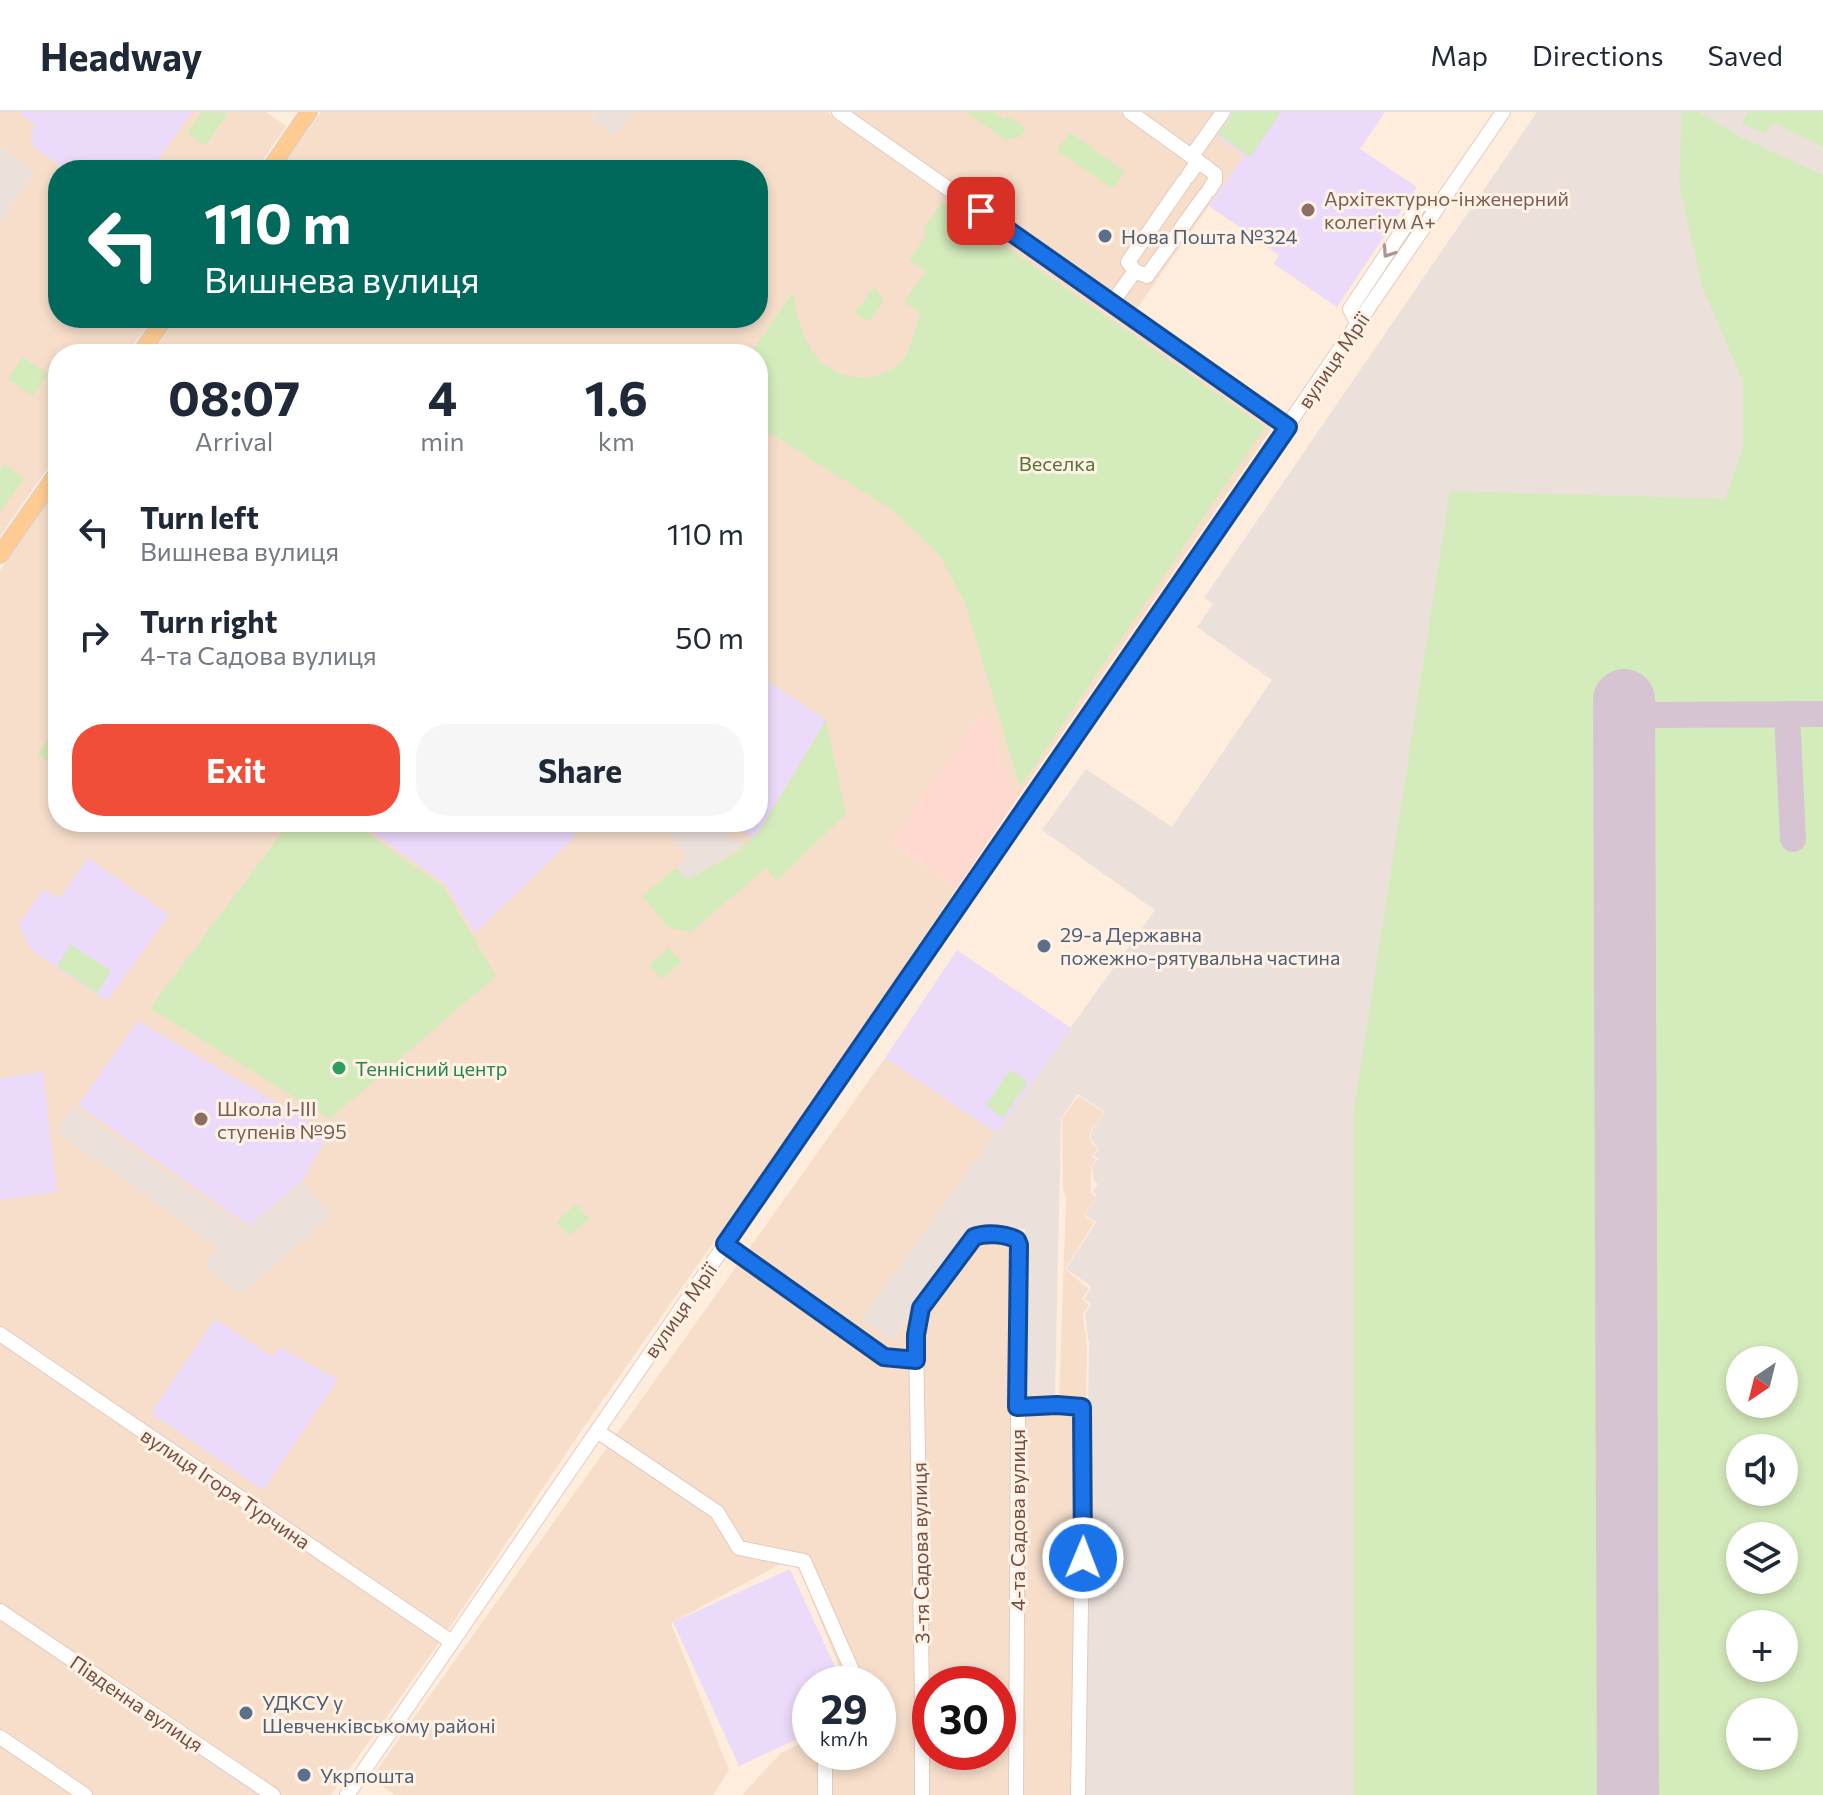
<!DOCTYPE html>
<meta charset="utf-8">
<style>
:root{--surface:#fff;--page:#f6f6f7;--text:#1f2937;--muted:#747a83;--line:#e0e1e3;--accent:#f14e39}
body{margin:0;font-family:Commissioner,sans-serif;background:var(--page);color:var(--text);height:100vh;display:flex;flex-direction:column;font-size:30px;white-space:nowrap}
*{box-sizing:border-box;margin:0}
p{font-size:26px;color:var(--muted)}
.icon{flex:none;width:44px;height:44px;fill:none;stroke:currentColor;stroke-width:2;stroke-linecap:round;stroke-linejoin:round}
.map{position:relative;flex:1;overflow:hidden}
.details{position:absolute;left:48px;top:232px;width:720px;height:488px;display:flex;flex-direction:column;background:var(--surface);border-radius:32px;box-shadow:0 4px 12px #0003}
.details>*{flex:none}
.guide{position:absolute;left:48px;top:48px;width:720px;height:168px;border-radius:32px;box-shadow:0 4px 12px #0003;background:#00695c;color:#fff;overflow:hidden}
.needle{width:52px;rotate:215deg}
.controls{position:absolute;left:1726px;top:1234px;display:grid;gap:16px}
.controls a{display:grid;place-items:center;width:72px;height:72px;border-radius:50%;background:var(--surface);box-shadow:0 4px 12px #0003;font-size:40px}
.speed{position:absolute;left:792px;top:1554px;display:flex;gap:16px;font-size:40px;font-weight:700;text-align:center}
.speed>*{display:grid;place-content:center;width:104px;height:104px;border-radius:50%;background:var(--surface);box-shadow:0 4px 12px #0003;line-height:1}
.speed small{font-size:20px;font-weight:400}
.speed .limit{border:12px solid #d22;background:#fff;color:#111}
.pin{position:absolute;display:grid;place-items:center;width:68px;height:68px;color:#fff;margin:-34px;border-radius:16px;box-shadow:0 4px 12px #0006}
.me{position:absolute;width:88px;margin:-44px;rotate:1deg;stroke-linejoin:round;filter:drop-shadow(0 0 6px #0008)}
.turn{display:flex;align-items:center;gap:28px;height:168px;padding:0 24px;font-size:36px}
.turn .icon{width:104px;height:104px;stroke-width:2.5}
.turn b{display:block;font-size:56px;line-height:68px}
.eta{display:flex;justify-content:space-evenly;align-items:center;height:136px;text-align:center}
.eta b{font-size:48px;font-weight:700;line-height:56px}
.button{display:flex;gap:16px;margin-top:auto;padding:16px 24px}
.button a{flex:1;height:92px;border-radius:32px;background:var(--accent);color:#fff;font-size:32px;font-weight:700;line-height:92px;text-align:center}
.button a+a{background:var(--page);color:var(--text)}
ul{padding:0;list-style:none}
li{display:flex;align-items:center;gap:24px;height:104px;padding:0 24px}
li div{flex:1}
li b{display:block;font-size:30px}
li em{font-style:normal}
header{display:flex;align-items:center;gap:48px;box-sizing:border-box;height:112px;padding:0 40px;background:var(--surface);border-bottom:2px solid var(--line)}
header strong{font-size:38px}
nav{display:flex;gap:44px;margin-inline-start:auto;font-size:28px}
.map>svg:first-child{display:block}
</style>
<header>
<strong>Headway</strong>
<nav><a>Map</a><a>Directions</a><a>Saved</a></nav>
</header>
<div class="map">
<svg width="1823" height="1683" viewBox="0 0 1823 1683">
<rect width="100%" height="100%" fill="#feeddd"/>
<path fill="#f6decb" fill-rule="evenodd" d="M 0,0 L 266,0 L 286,14 L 256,58 L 58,58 L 58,206 L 153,206 L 127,242 L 58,242 L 58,341 L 0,424 L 0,111 L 34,60 L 0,34 Z
M 321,0 L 596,0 L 592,7 L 615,24 L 633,0 L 827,0 L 1269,310 L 1271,318 L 1016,688 L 983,599 L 891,732 L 957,776 L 817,983 L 579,1322 L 446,1521 L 0,1216 L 0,459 L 58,376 L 58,710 L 758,710 L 758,242 L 152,242 L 177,206 L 758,206 L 758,58 L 280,58 Z
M 851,0 L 1232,0 L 1216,23 L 1244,44 L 1136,198 Z
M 885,946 L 996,1021 L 862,1207 L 893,1227 L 975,1120 L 1015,1122 L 1020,1289 L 1059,1289 L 1066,1085 L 1063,1077 L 1062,1006 L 1079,984 L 1104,1001 L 1090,1019 L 1090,1030 L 1098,1036 L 1092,1045 L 1096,1048 L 1091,1055 L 1091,1081 L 1096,1085 L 1084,1103 L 1094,1111 L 1065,1157 L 1089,1177 L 1082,1187 L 1089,1193 L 1083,1202 L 1087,1234 L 1080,1683 L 742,1683 L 781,1641 L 810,1626 L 810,1640 L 878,1640 L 878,1572 L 846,1572 L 800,1458 L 801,1441 L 671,1511 L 729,1658 L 713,1683 L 395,1683 L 371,1666 ZM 930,1572 L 998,1572 L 998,1640 L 930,1640 Z
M 0,1227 L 436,1526 L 439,1531 L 331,1683 L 0,1683 Z"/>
<path fill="#ffd9d0" d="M 984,598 L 1016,688 L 957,776 L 890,731 Z"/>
<path fill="#ebe0da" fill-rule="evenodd" d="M 596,0 L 633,0 L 615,24 L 592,8 Z
M 1537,0 L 1823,0 L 1823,1683 L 1081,1683 L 1089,1232 L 1085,1202 L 1091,1192 L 1084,1187 L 1091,1176 L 1088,1172 L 1066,1157 L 1096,1110 L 1085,1103 L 1097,1084 L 1093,1080 L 1098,1072 L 1094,1069 L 1092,1055 L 1098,1047 L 1094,1044 L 1099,1036 L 1091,1029 L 1091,1019 L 1105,1000 L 1078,982 L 1061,1006 L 1055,1287 L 1022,1288 L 1025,1117 L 977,1113 L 892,1228 L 862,1207 L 1155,798 L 1042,718 L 1086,657 L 1172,715 L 1272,568 L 1197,515 L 1213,492 L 1204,486 ZM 1740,1248 L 1784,1248 L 1784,1292 L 1740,1292 ZM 1740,1336 L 1784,1336 L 1784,1380 L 1740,1380 ZM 1740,1424 L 1784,1424 L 1784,1468 L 1740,1468 ZM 1740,1512 L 1784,1512 L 1784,1556 L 1740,1556 ZM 1740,1600 L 1784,1600 L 1784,1644 L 1740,1644 Z
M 0,34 L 34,60 L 0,111 Z
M 660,710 L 711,710 L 744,734 L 687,768 L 676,756 L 687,745 Z
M 72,995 L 247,1116 L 303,1070 L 331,1104 L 240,1183 L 205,1154 L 217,1134 L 56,1019 Z
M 0,1502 L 266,1683 L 255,1683 L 0,1508 Z"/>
<path fill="#ebdaf9" d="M 18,0 L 192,0 L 152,56 L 66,58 L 35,36 L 30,21 L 36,13 Z
M 1232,0 L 1385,0 L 1360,37 L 1417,75 L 1337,195 L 1274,152 L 1279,143 L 1209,94 L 1244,44 L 1216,23 Z
M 758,563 L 826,608 L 759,720 L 752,725 L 726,710 L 758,710 Z
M 358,710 L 566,710 L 576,724 L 475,821 L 445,772 Z
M 88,746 L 169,803 L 107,889 L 31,838 L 19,812 L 43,778 L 60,786 Z
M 957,838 L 1071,916 L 996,1021 L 885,946 Z
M 138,909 L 329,1021 L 303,1068 L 249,1114 L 78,993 Z
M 43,960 L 57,1080 L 0,1088 L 0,966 Z
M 215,1207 L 273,1245 L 280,1235 L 338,1268 L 263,1378 L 151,1301 Z
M 790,1457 L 843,1572 L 810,1572 L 810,1621 L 739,1654 L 673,1510 Z"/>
<path fill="#d4ebbb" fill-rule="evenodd" d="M 202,0 L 228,1 L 205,34 L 187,21 Z
M 966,0 L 994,0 L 1004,7 L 1007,4 L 1026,17 L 1020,25 L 1005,28 Z
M 1234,0 L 1281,0 L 1250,45 L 1218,22 Z
M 1682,0 L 1699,0 L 1742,26 L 1823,63 L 1823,1683 L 1354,1683 L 1354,998 L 1450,379 L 1725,387 L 1743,337 L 1743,269 L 1702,174 L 1679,71 ZM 1740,1248 L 1784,1248 L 1784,1292 L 1740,1292 ZM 1740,1336 L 1784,1336 L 1784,1380 L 1740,1380 ZM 1740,1424 L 1784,1424 L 1784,1468 L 1740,1468 ZM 1740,1512 L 1784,1512 L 1784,1556 L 1740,1556 ZM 1740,1600 L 1784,1600 L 1784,1644 L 1740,1644 Z
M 1748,0 L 1823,0 L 1823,35 L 1775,11 L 1764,21 L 1742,12 Z
M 1070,20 L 1125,60 L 1113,77 L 1057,38 Z
M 942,90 L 1265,315 L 1020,675 L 965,491 L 939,442 L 892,398 L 758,314 L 758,242 L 750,242 L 793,180 C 796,202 802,226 816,244 C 837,272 889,274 907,241 C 914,228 917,213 919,199 L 904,190 L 926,159 L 909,149 L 927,121 L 923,117 Z
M 874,174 L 884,190 L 869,210 L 855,201 Z
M 23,245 L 48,262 L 32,284 L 8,267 Z
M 4,352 L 24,366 L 0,400 L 0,358 Z
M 826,608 L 846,702 L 777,769 L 766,756 L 691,820 L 669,816 L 642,784 L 676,756 L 687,768 L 733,743 L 759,720 Z
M 58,614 L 58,656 L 38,642 Z
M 290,710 L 351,710 L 443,774 L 496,864 L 330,1007 L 150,896 Z
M 71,833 L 111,859 L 97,881 L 57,854 Z
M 669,836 L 682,850 L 662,867 L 649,853 Z
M 1010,958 L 1028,970 L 1003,1006 L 986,993 Z
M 576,1092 L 589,1107 L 569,1124 L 556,1110 Z"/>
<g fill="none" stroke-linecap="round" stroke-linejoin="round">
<path stroke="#d6c4d2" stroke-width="26" d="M 1787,602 L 1793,727
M 1624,632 L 1631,612 L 1646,603 L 1823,602"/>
<path stroke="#d6c4d2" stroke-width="62" d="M 1624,588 L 1628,1683"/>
<g stroke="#e4cabc" stroke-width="16">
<path id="minor" d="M 839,0 L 1288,315
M 1130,0 L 1198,49
M 1192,44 L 1223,0
M 1188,64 L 1198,49 L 1215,62 L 1215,69 L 1209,78
M 1184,69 L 1128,150 L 1135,159 L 1147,164 L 1205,83
M 1112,191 L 1135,159
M 1358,213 L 1350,197 L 1420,92 L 1440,91
M 725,1132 L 884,1245 L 916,1248
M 0,1222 L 452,1530
M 1017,1295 L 1077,1293 L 1084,1299 L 1078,1683
M 597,1319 L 717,1400 L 739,1436 L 804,1449 L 858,1572
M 0,1499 L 273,1683
M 0,1625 L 85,1683
M 825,1640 L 825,1683
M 347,1683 L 1503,0
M 922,1683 L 922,1584 L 916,1223 L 921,1196 L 979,1122 L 1012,1125 L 1019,1133 L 1016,1683"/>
</g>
<g stroke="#d8cecb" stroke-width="18">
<path id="major" d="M 269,58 L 309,0
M 140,242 L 165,206
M 0,443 L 58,360"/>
</g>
<use href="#minor" stroke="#fff" stroke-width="14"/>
<use href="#major" stroke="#ffcb93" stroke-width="16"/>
</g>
<defs><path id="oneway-chevron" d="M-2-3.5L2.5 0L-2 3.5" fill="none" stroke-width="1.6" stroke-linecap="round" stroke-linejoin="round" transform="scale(2)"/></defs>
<use stroke="#ac968f" href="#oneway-chevron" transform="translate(1388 140) rotate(124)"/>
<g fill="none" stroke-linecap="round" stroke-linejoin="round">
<g stroke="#114b97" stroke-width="20">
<path id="route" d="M 981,99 L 1288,315 L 725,1132 L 884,1245 L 916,1248 L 916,1223 L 921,1196 L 974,1125 C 986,1120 1006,1122 1017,1128 L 1019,1133 L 1017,1295 L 1057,1293 L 1082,1295 L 1083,1446"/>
</g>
<use href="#route" stroke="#1a73e8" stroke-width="14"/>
</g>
<g fill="#8d6e63" stroke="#fff2e5" stroke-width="3">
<circle cx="1308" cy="98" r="8"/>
<circle cx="201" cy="1007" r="8"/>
</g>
<g fill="#5c6f8a" stroke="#fff2e5" stroke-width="3">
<circle cx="1105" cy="124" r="8"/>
<circle cx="1044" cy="834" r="8"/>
<circle cx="246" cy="1601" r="8"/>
<circle cx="304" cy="1663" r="8"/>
</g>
<circle fill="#2e9e5b" stroke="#fff2e5" stroke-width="3" cx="339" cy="956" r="8"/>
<g text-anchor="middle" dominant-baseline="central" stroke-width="6" stroke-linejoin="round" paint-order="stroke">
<g font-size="20" fill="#785e54" stroke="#fff2e5" text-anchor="start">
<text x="1324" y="86">Архітектурно-інженерний<tspan x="1324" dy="23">колегіум А+</tspan></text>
<text x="217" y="996">Школа І-ІІІ<tspan x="217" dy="23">ступенів №95</tspan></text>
</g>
<g font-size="20" fill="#4e5e75" stroke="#fff2e5" text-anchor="start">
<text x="1121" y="124">Нова Пошта №324</text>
<text x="1060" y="822">29-а Державна<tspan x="1060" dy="23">пожежно-рятувальна частина</tspan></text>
<text x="262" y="1590">УДКСУ у<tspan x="262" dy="23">Шевченківському районі</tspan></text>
<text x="320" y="1663">Укрпошта</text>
</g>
<g font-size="20" fill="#745044" stroke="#fff2e5">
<text transform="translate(1333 248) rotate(-56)">вулиця Мрії</text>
<text transform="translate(680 1198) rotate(-55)">вулиця Мрії</text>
<text transform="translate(226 1376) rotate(34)">вулиця Ігоря Турчина</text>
<text transform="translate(1017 1408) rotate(-90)">4-та Садова вулиця</text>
<text transform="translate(920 1441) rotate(-91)">3-тя Садова вулиця</text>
<text transform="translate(137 1591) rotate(34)">Південна вулиця</text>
</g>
<g font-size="20" fill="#52753a" stroke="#fff2e5">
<text x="1057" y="351">Веселка</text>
</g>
<g font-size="20" fill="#27864d" stroke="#fff2e5" text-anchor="start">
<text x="355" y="956">Теннісний центр</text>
</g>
</g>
</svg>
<div class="controls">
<a><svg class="needle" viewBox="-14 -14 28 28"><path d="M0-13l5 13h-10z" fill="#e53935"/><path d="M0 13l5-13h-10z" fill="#747a83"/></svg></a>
<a><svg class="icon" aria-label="sound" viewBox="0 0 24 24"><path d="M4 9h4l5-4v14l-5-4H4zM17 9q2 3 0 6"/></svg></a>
<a><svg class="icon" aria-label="layers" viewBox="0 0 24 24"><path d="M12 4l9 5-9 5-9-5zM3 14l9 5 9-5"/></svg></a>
<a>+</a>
<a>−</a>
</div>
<div class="speed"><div>29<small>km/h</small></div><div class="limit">30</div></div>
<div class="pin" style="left:981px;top:99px;background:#d93025"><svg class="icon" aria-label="arrive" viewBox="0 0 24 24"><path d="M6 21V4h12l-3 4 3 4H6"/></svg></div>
<svg class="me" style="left:1083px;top:1446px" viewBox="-20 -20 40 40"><circle r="17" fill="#1a73e8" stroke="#fff" stroke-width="3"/><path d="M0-11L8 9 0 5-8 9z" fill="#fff"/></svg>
<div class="guide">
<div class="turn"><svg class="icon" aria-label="left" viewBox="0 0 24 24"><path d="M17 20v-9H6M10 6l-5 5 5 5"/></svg><div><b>110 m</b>Вишнева вулиця</div></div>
</div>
<section class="details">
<div class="eta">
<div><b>08:07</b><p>Arrival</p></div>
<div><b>4</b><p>min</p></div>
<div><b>1.6</b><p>km</p></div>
</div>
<ul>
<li><svg class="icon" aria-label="left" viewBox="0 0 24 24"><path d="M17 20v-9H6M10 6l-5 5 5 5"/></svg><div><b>Turn left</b><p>Вишнева вулиця</p></div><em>110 m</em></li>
<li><svg class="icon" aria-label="right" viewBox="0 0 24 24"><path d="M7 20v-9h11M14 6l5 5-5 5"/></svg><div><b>Turn right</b><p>4-та Садова вулиця</p></div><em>50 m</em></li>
</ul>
<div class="button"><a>Exit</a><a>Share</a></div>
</section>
</div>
